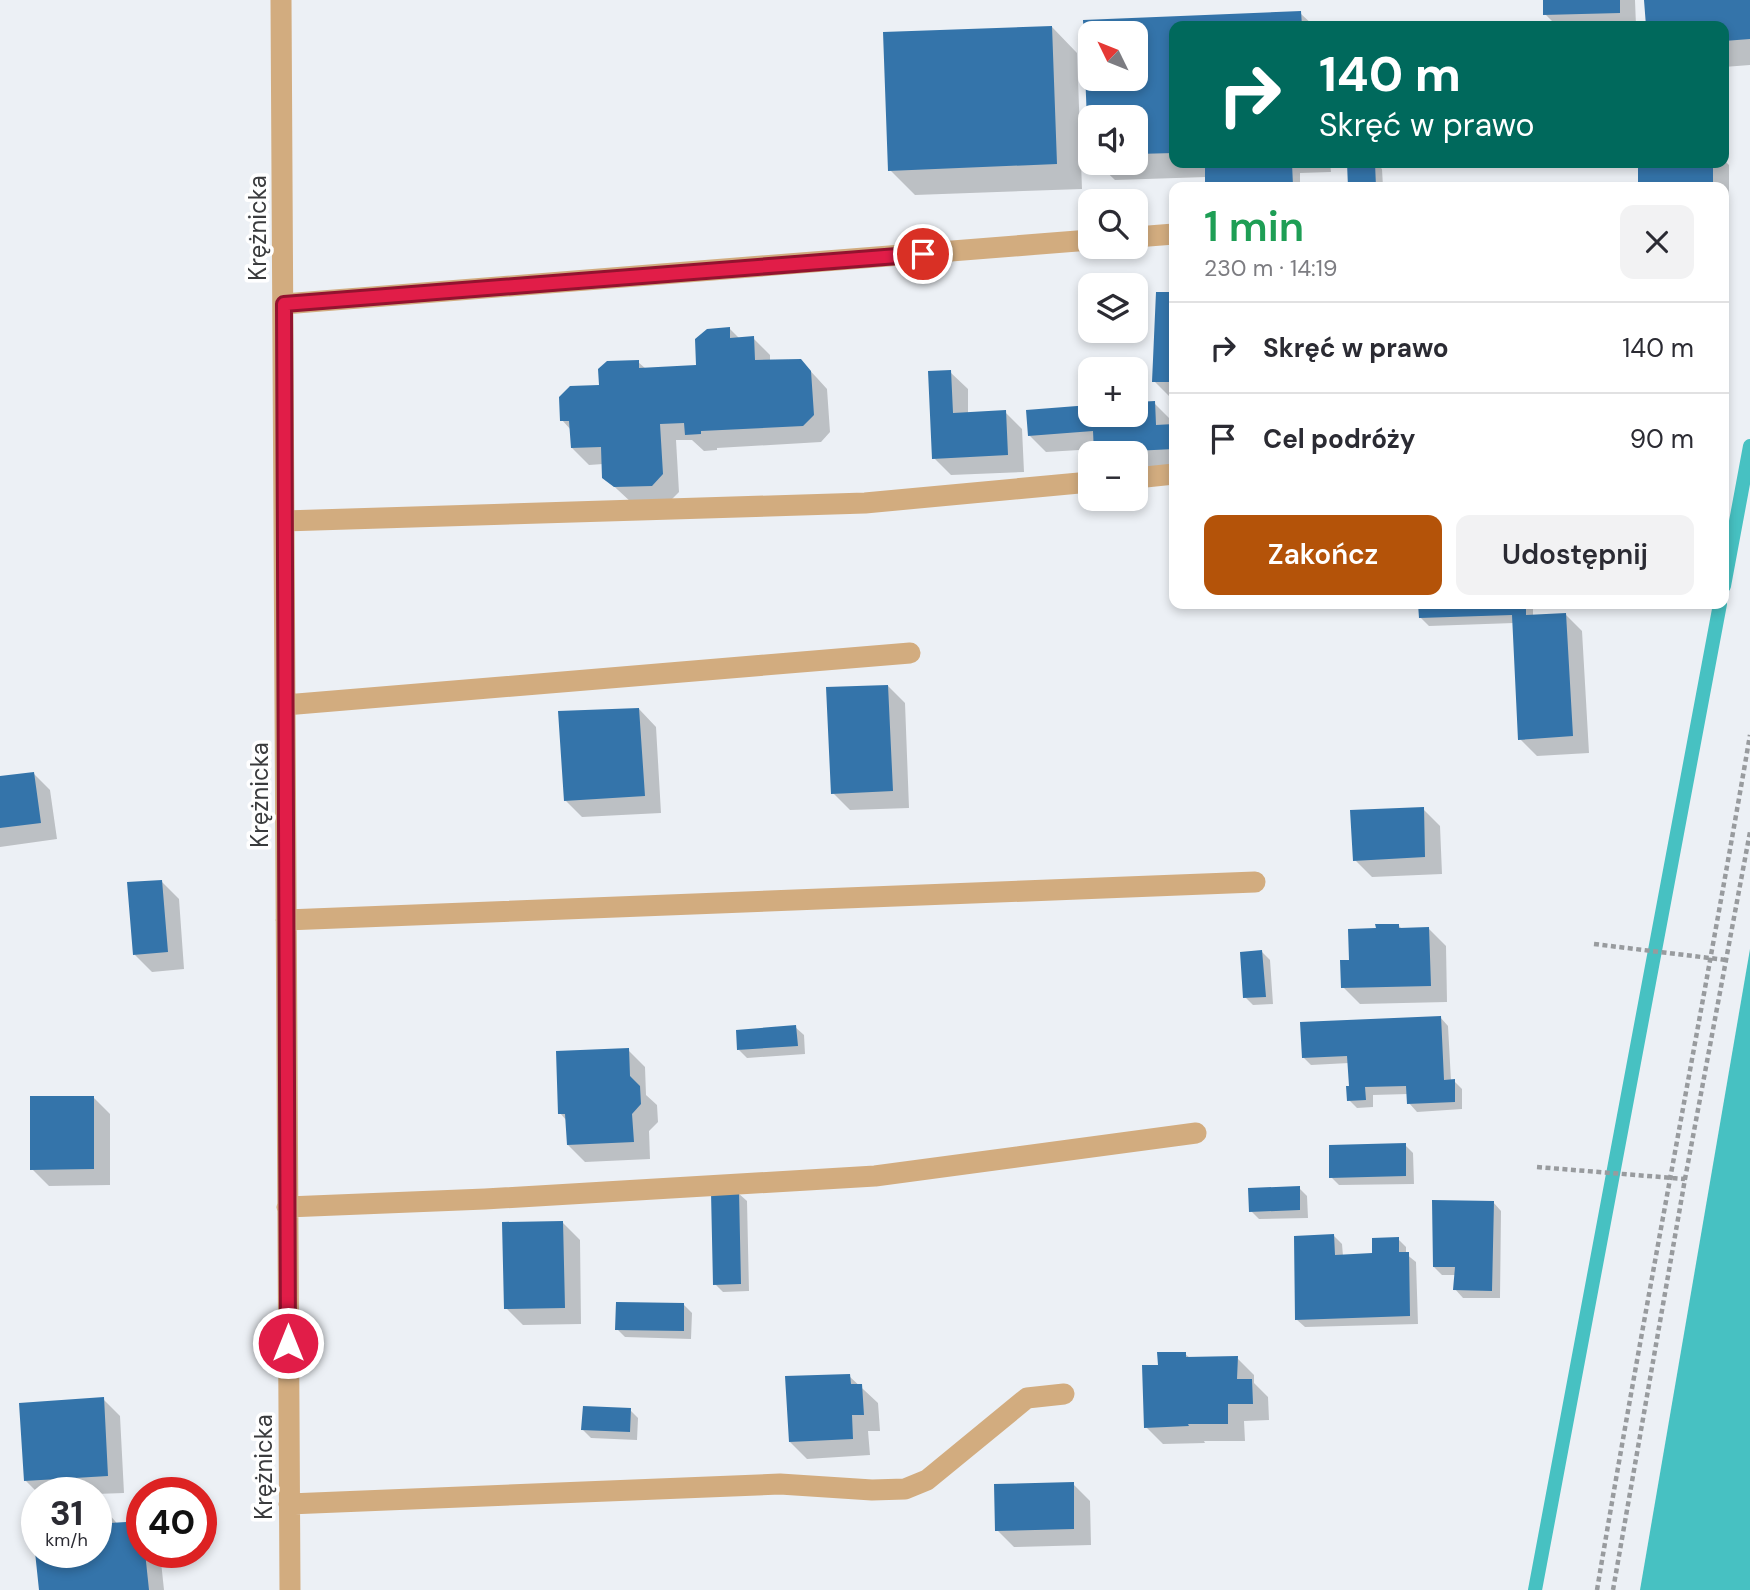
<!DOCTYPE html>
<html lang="pl">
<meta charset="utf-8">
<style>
:root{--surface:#fff;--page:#f2f2f3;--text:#2b2b33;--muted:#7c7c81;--line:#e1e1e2;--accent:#b45309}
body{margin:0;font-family:"DM Sans",sans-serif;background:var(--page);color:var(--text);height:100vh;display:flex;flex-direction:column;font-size:26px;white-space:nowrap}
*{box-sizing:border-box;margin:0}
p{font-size:23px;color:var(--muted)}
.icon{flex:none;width:38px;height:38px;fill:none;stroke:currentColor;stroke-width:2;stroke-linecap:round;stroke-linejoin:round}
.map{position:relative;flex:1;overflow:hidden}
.sheet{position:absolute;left:1169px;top:182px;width:560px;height:427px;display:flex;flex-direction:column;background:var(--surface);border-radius:14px;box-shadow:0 4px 10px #0003}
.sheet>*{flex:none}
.top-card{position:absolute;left:1169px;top:21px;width:560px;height:147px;border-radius:14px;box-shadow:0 4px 10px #0003;background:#00695c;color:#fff;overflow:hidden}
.needle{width:46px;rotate:313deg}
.controls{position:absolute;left:1078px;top:21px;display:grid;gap:14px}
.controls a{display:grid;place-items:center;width:70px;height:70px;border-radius:14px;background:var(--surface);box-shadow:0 4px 10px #0003;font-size:35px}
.speed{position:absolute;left:21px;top:1477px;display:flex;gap:14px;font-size:35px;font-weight:700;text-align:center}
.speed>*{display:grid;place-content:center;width:91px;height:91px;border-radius:50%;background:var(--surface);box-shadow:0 4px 10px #0003;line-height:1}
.speed small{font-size:18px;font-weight:400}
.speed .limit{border:10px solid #d22;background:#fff;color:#111}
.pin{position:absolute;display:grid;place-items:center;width:60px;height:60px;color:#fff;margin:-30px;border:4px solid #fff;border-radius:50%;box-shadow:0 2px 7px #0007}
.me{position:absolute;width:77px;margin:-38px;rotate:0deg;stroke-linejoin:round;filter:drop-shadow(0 0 5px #0008)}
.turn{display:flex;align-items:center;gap:24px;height:147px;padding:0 35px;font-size:32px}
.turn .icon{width:91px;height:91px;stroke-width:2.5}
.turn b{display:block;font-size:49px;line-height:60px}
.round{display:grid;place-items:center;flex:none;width:74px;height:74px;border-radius:14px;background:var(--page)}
.head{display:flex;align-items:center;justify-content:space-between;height:119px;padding:0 35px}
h1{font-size:42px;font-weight:600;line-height:52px;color:#1e9e55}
.action{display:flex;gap:14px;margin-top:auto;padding:14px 35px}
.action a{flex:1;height:80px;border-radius:14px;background:var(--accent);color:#fff;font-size:28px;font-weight:600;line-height:80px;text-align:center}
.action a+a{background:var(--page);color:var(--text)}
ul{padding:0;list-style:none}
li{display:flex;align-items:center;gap:21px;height:91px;padding:0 35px;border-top:2px solid var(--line)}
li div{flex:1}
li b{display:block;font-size:26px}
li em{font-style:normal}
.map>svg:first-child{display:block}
</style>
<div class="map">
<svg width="1750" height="1590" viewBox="0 0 1750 1590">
<rect width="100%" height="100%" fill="#ecf0f5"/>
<path fill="#47c1c2" d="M 1750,949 L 1750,1590 L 1640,1590 Z"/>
<path fill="#0003" fill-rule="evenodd" d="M 1545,0 L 1635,0 L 1636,26 L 1557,26 L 1545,14 Z
M 1646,0 L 1750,0 L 1750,65 L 1724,67 L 1724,26 L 1648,26 Z
M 1300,13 L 1314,26 L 1174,26 L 1174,163 L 1330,163 L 1331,172 L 1300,173 L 1300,187 L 1208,187 L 1207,177 L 1115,180 L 1097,163 L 1136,163 L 1136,117 L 1090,117 L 1090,155 L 1085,22 ZM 1090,33 L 1136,33 L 1136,79 L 1090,79 Z
M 1052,27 L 1077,53 L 1082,189 L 915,195 L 890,170 Z
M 1724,160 L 1729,165 L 1729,244 L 1724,244 L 1724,187 L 1640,187 L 1639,163 L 1724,163 Z
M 1349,163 L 1376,163 L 1382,169 L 1383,187 L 1349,187 Z
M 1158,294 L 1174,294 L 1174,398 L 1171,398 L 1154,381 Z
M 730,329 L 740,339 L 753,338 L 770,355 L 770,362 L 800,360 L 817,378 L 827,389 L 830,432 L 821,442 L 717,448 L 717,450 L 704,451 L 692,440 L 676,440 L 679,492 L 669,502 L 632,503 L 604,477 L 603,464 L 589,465 L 572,448 L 571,430 L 562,420 L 601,386 L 638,362 L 646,369 L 698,367 Z
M 950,372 L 968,389 L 968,414 L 1005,412 L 1022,429 L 1024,472 L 951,475 L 934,458 Z
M 1154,403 L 1171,420 L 1172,426 L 1174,425 L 1174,467 L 1136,469 L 1136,453 L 1096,453 L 1096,449 L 1046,452 L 1029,435 L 1028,411 L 1090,407 L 1090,415 L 1136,415 L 1136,404 Z
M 1420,604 L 1533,604 L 1533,616 L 1565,614 L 1582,631 L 1589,753 L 1537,756 L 1520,739 L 1514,623 L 1429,626 L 1420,617 Z
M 888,686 L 905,703 L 909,808 L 850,810 L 833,793 Z
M 639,709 L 656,727 L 661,813 L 582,817 L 565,800 Z
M 33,773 L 50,790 L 57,839 L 0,847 L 0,778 Z
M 1423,809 L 1440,826 L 1442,874 L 1372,877 L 1355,860 Z
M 162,882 L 179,899 L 184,969 L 152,972 L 135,955 Z
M 1398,925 L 1403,930 L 1429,929 L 1446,946 L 1447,1002 L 1360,1004 L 1343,987 L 1351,961 L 1378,930 Z
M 1262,952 L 1270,960 L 1273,1004 L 1253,1005 L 1245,997 Z
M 1440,1017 L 1448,1026 L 1451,1081 L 1454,1081 L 1462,1089 L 1462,1109 L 1417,1112 L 1409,1103 L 1408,1094 L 1373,1095 L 1373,1107 L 1357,1108 L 1349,1100 L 1351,1088 L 1349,1063 L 1311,1065 L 1303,1057 Z
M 795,1027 L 804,1035 L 805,1054 L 747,1058 L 739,1050 Z
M 628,1050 L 645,1067 L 646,1095 L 657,1105 L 658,1122 L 649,1131 L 650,1159 L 585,1162 L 568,1145 L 567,1121 L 560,1113 Z
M 93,1097 L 110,1114 L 110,1185 L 49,1186 L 32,1169 Z
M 1405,1145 L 1413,1153 L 1414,1184 L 1339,1185 L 1331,1177 Z
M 1299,1188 L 1307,1196 L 1308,1218 L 1259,1219 L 1251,1211 Z
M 738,1193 L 747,1201 L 749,1291 L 723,1292 L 715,1284 Z
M 1493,1202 L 1501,1211 L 1500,1298 L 1463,1298 L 1455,1289 L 1456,1275 L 1442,1275 L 1434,1267 Z
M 563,1223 L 580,1240 L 581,1324 L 523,1325 L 506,1308 Z
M 1334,1236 L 1342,1244 L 1343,1256 L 1374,1255 L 1398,1239 L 1406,1247 L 1406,1254 L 1416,1262 L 1418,1324 L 1305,1327 L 1296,1319 Z
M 684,1305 L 692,1313 L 691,1339 L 625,1337 L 617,1329 Z
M 1185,1354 L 1190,1358 L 1237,1358 L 1254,1375 L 1254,1383 L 1268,1397 L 1269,1420 L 1244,1421 L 1245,1441 L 1204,1441 L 1205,1443 L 1163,1444 L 1146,1427 L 1159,1366 Z
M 849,1376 L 878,1403 L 880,1431 L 868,1431 L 870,1455 L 807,1459 L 790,1442 Z
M 103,1399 L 120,1416 L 124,1493 L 96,1494 L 96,1493 L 38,1493 L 25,1480 Z
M 630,1410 L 638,1418 L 637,1440 L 591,1438 L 583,1430 Z
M 1073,1484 L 1090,1501 L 1091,1545 L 1014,1547 L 997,1530 Z
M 108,1513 L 142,1552 L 160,1552 L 164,1590 L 41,1590 L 96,1552 Z"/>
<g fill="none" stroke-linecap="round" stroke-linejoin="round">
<path stroke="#47c1c2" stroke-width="14" d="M 1724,586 L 1750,446
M 1535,1590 L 1720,604"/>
</g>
<path fill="#3474aa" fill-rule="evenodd" d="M 1543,0 L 1620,0 L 1620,13 L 1543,15 Z
M 1644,0 L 1750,0 L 1750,39 L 1724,41 L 1724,26 L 1646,26 Z
M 1301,11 L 1302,26 L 1174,26 L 1174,153 L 1136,154 L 1136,117 L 1090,117 L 1090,147 L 1088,147 L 1083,20 ZM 1090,33 L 1136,33 L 1136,79 L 1090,79 Z
M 1052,26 L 1057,164 L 888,171 L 883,32 Z
M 1205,163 L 1292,163 L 1293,186 L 1205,187 Z
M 1347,163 L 1375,163 L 1376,187 L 1348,187 Z
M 1638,163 L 1713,163 L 1713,187 L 1638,187 Z
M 1156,292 L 1174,292 L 1174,382 L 1152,382 Z
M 730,327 L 730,338 L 754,336 L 755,360 L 801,359 L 811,371 L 814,415 L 803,426 L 701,431 L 701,434 L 685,435 L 684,423 L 660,424 L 663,474 L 652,486 L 614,487 L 602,478 L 601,447 L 571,448 L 569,421 L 560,421 L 559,397 L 570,386 L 599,385 L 598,369 L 607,361 L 639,360 L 639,368 L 696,365 L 695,339 L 707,329 Z
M 951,370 L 953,413 L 1006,410 L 1008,455 L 932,459 L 928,371 Z
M 1155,401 L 1156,425 L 1174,424 L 1174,449 L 1094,453 L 1093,431 L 1028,436 L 1026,410 L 1090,405 L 1090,415 L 1136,415 L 1136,402 Z
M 1418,604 L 1526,604 L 1526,615 L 1566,613 L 1573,736 L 1518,740 L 1512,615 L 1419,618 Z
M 888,685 L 893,791 L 831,794 L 826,687 Z
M 639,708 L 645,796 L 564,801 L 558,711 Z
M 34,772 L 41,823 L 0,828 L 0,776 Z
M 1424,807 L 1425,857 L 1353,861 L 1350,810 Z
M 162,880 L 168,952 L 133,955 L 127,882 Z
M 1375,924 L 1399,924 L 1399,928 L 1429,927 L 1431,986 L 1341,988 L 1340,960 L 1349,960 L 1348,929 L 1376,928 Z
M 1262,950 L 1266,997 L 1243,998 L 1240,952 Z
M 1441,1016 L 1444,1080 L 1455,1079 L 1455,1102 L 1407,1104 L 1406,1086 L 1365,1087 L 1366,1100 L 1347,1101 L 1346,1086 L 1349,1086 L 1347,1056 L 1302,1058 L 1300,1022 Z
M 796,1025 L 798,1046 L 737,1050 L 736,1030 Z
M 629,1048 L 630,1076 L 640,1086 L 641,1104 L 632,1114 L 634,1142 L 567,1145 L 565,1114 L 558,1114 L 556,1051 Z
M 30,1096 L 94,1096 L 94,1169 L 30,1170 Z
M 1406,1143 L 1406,1176 L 1329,1178 L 1329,1145 Z
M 1300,1186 L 1300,1210 L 1249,1212 L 1248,1188 Z
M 739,1191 L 741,1284 L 713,1285 L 711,1192 Z
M 1432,1200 L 1494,1201 L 1492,1291 L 1453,1290 L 1455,1267 L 1433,1267 Z
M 563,1221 L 565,1308 L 504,1309 L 502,1222 Z
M 1334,1234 L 1335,1255 L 1372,1253 L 1372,1238 L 1399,1237 L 1399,1252 L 1409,1252 L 1410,1316 L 1295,1320 L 1294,1236 Z
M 616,1302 L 684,1303 L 684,1331 L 615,1330 Z
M 1157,1352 L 1186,1352 L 1186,1357 L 1238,1356 L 1237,1379 L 1252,1379 L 1253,1404 L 1228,1404 L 1228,1424 L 1188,1424 L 1189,1426 L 1144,1428 L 1142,1365 L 1158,1365 Z
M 850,1374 L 851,1384 L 862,1384 L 864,1415 L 852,1415 L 853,1439 L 789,1442 L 785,1376 Z
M 104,1397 L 108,1476 L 24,1481 L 19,1403 Z
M 583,1406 L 631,1408 L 630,1432 L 581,1430 Z
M 1074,1482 L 1074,1529 L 995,1531 L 994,1484 Z
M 109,1511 L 110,1523 L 142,1521 L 142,1552 L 145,1552 L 149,1590 L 39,1590 L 35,1552 L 96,1552 L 96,1513 Z
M 32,1519 L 37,1519 L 37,1551 L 35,1551 Z"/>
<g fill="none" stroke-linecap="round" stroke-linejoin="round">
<path stroke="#989b9e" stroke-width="4.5" stroke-dasharray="5 3.5" stroke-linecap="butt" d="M 1594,944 L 1726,960
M 1537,1167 L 1685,1179
M 1597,1590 C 1645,1304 1701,1020 1750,735
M 1613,1590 L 1685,1179 L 1750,832"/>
<path stroke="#d2ac7f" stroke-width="21" d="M 281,0 L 290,1590
M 1136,237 L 1174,234
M 284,304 L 1090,240
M 1136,478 L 1174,474
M 284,521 L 865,503 L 1090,482
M 285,705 L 910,653
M 286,920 L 1255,882
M 287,1207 L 485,1199 L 875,1176 L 1196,1133
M 289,1504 L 780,1484 L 872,1490 L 905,1489 L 927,1480 L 1027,1398 L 1064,1394"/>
</g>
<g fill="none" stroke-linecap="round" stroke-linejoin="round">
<g stroke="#92132f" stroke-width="18">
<path id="route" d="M 288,1343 L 284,304 L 923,254"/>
</g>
<use href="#route" stroke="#e11d48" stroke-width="12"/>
</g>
<g text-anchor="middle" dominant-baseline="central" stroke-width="7" stroke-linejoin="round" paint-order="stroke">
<g font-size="24" fill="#3a3b3d" stroke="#fff">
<text transform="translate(257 228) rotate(-90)">Krężnicka</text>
<text transform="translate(259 795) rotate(-90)">Krężnicka</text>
<text transform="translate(263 1467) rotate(-90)">Krężnicka</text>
</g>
</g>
</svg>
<div class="controls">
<a><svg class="needle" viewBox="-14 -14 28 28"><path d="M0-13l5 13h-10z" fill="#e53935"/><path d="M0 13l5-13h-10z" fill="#7c7c81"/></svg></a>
<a><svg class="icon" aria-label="sound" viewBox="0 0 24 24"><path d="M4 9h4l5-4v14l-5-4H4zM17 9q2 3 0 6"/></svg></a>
<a><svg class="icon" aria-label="search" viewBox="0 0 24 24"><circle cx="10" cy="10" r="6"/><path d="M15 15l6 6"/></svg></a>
<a><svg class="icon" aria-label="layers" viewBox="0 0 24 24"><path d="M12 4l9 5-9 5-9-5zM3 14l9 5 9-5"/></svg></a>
<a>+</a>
<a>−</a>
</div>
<div class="speed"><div>31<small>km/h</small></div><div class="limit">40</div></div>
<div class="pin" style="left:923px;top:254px;background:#d93025"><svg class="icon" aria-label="arrive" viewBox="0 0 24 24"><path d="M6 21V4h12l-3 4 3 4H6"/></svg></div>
<svg class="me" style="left:288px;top:1343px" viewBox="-20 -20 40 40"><circle r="17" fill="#e11d48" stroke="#fff" stroke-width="3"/><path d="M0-11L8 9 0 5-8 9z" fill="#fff"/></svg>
<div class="top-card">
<div class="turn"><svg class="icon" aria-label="right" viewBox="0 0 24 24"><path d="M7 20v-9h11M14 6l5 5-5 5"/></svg><div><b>140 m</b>Skręć w prawo</div></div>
</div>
<section class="sheet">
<div class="head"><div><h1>1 min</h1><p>230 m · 14:19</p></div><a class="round"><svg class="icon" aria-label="close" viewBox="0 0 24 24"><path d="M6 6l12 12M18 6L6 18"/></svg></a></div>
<ul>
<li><svg class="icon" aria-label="right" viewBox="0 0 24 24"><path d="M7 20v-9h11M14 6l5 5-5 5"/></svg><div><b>Skręć w prawo</b></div><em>140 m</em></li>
<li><svg class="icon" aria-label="arrive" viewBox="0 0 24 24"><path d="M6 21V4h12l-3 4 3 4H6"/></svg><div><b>Cel podróży</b></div><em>90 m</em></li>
</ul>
<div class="action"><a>Zakończ</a><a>Udostępnij</a></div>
</section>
</div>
